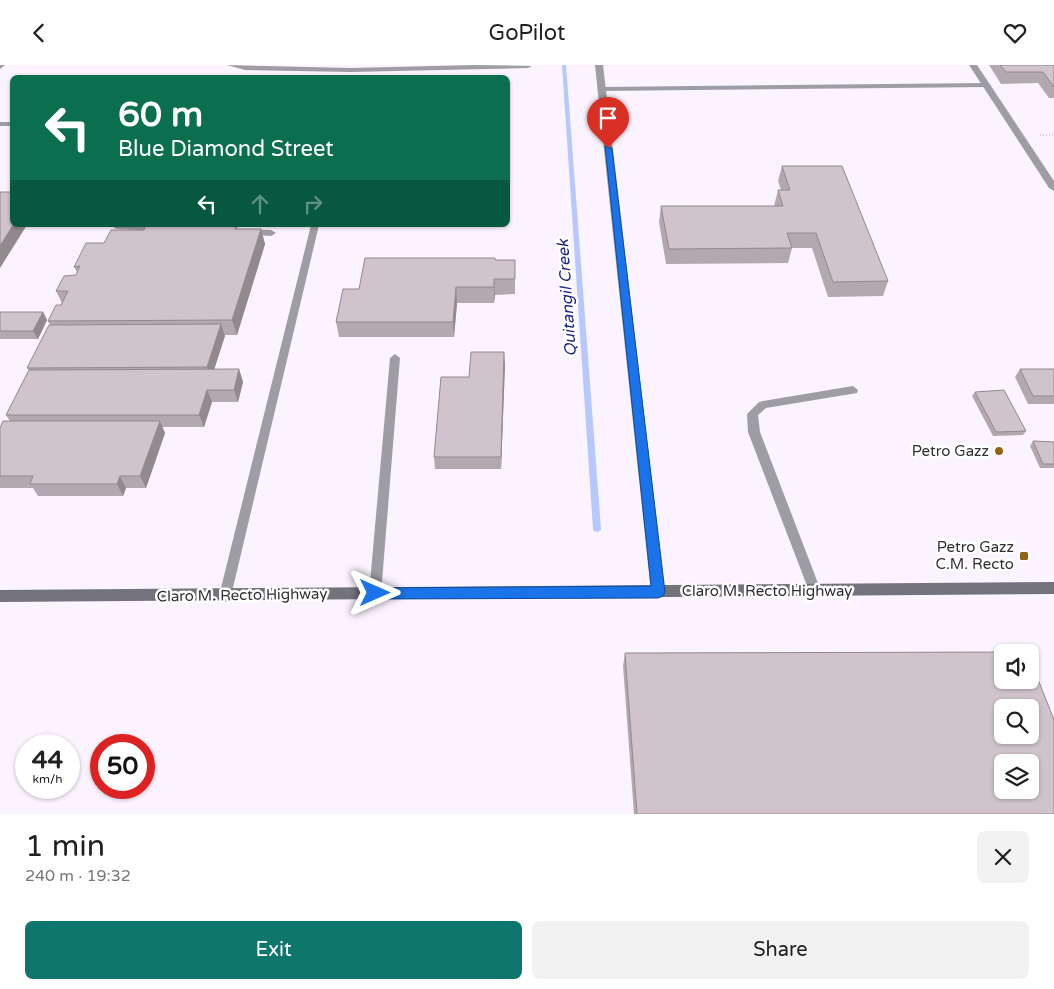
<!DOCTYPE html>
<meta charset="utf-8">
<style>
:root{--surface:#fff;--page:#f2f2f2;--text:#202124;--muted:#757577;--accent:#0f766e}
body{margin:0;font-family:"Varela Round",sans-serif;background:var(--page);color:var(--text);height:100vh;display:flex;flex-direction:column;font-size:19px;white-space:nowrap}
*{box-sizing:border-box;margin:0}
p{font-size:16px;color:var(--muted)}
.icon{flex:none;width:28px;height:28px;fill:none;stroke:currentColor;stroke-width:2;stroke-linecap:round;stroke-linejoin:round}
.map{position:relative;height:749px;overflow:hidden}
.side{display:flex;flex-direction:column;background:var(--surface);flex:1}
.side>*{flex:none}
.hud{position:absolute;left:10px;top:10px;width:500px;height:152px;border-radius:8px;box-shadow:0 1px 4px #0004;background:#0b6e4f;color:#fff;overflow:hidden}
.fabs{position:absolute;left:994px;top:579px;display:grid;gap:10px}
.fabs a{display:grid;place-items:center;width:45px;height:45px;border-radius:8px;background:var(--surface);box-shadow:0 1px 4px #0004;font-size:25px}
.speed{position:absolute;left:15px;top:669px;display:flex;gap:10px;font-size:25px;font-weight:700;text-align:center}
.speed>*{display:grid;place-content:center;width:65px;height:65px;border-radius:50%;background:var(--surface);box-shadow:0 1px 4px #0004;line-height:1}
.speed small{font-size:12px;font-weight:400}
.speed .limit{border:8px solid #d22;background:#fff;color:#111}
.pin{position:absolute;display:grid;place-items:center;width:42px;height:42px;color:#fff;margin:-51px -21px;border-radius:50% 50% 50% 0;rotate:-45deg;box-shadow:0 0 5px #0007}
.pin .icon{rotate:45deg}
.me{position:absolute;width:55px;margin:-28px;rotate:90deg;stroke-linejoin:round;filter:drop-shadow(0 0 4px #0008)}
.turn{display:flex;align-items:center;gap:18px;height:105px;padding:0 25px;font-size:22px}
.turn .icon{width:65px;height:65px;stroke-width:2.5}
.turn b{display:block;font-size:35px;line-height:42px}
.lanes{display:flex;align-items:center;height:48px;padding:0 25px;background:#0003;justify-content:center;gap:25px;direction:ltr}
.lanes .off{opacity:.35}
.round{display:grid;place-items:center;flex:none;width:52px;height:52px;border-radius:8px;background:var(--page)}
.head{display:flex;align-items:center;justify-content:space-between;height:85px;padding:0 25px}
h1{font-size:30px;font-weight:600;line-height:38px}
.primary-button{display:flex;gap:10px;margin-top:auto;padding:10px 25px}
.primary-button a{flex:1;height:58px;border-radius:8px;background:var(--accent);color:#fff;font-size:20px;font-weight:600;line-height:58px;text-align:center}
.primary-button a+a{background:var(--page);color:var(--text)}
header{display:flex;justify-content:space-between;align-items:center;height:65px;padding:0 25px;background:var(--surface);font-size:22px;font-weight:600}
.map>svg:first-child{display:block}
</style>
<header><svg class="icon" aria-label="back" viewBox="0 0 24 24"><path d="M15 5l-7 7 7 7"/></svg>GoPilot<svg class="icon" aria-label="heart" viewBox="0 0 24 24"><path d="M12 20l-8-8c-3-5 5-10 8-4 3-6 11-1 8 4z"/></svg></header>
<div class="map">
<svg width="1054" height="749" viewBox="0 0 1054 749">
<rect width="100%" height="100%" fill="#fbf3ff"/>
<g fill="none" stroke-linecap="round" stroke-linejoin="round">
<path fill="#b6c8fc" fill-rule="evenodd" d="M 562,0 L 566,0 L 601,464 L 600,466 L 597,467 L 594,466 L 593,464 Z"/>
<path stroke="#b7b0ba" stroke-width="2.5" stroke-dasharray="0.5 2.5" stroke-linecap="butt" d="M 1040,70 L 1054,70"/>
<path fill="#9e9da3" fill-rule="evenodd" d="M 0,0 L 5,0 L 0,4 Z
M 227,0 L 351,3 L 475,0 L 532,1 L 528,3 L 351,7 L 245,5 Z
M 987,18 L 991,20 L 990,22 L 601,26 L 597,24 L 601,22 Z
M 0,57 L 12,57 L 12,61 L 0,61 Z
M 113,160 L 160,160 L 165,163 L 160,166 L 117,164 L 114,163 Z
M 311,160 L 319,160 L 231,531 L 230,535 L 225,537 L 220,535 L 219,531 Z
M 248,164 L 271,165 L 276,168 L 271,171 L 245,169 L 245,165 Z
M 395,289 L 400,293 L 381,529 L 380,533 L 375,535 L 370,533 L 369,529 L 390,293 Z
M 853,321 L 858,325 L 857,328 L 766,343 L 758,350 L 760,367 L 821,526 L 820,530 L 815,532 L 810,530 L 809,526 L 748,367 L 747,349 L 759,337 L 763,336 Z"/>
<path fill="#9e9da3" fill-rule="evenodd" d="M 595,0 L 603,0 L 665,527 L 663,531 L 658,533 L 653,531 L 651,527 Z
M 969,0 L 977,0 L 1054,116 L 1054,126 L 1049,123 Z"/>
<path fill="#74727b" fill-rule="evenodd" d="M 1054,517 L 1054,529 L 0,537 L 0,525 Z"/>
</g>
<path fill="#b3a8af" d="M 989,0 L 1054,0 L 1054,33 L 1049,33 L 1038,18 L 1001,19 Z
M 782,101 L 888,216 L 883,231 L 828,232 L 812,183 L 792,183 L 788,198 L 666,199 L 659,157 L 661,141 L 774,141 L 778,125 L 781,125 L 778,116 Z
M 237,160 L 238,164 L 261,164 L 265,179 L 237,270 L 225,270 L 214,305 L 239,304 L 243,317 L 238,337 L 212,337 L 204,362 L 162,362 L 165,368 L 146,423 L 126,423 L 123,431 L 38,431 L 33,423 L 0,423 L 0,363 L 10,356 L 6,350 L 29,305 L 27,303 L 50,260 L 48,256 L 62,238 L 56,226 L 76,210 L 77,207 L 74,202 L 104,178 L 144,165 Z
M 515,195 L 515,229 L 495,230 L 494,238 L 457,238 L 454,272 L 339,272 L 336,257 L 359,224 Z
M 0,247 L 43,247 L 47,255 L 38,274 L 0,274 Z
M 505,299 L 501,404 L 435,404 L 434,392 Z
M 1020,304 L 1054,304 L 1054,339 L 1028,339 L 1015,312 Z
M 975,327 L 1026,366 L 1023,370 L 993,371 L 972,331 Z
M 1033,376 L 1054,377 L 1054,403 L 1040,403 L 1030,381 Z
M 625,588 L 1054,749 L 634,749 L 623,601 Z"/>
<path fill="#92888e" d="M 13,160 L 27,160 L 0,203 L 0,181 Z
M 261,164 L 265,179 L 237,270 L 232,255 Z
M 494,214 L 495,230 L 494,238 Z
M 456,222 L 457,238 L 454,272 L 453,257 Z
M 43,247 L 47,255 L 38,274 L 33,266 Z
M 221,259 L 225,271 L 211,314 L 207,302 Z
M 504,287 L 505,299 L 501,404 L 501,392 Z
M 239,304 L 243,317 L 238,337 L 234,325 Z
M 207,325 L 212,337 L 204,362 L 199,350 Z
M 160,356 L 165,368 L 146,423 L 140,411 Z
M 120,411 L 126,423 L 123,431 L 117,419 Z"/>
<path fill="#d0c3cb" stroke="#92888e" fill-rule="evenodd" d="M 1000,0 L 1054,0 L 1054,22 L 1043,7 L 1006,7 Z
M 782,101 L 842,101 L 888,216 L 833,217 L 816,168 L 787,168 L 792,183 L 669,184 L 661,141 L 783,141 L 778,125 L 790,125 Z
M 0,127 L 12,127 L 13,160 L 0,181 Z
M 146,160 L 236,160 L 235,164 L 261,164 L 232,255 L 48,256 L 56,240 L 61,240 L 68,226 L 56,226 L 64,211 L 76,210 L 80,201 L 74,202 L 86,178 L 104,178 L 111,165 L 144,165 Z
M 365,193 L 495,193 L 495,195 L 515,195 L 515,214 L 494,214 L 494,222 L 456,222 L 453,257 L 336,257 L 343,224 L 359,224 Z
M 0,247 L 43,247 L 33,266 L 0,266 Z
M 221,259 L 207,302 L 27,303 L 49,260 Z
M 471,287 L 504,287 L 501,392 L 434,392 L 441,312 L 469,312 Z
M 239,304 L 234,325 L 207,325 L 199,350 L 6,350 L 29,305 Z
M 1020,304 L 1054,304 L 1054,331 L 1033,331 Z
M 1004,325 L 1026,366 L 996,367 L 975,327 Z
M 3,356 L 160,356 L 140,411 L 120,411 L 117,419 L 30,419 L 33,411 L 0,411 L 0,363 Z
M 1033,376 L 1054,377 L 1054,399 L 1043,399 Z
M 1027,587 L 1002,588 L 1002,615 L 1030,615 L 1030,594 L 1054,655 L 1054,749 L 637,749 L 625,588 ZM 1002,642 L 1030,642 L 1030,670 L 1002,670 ZM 1002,698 L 1030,698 L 1030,725 L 1002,725 Z"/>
<path fill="#1a73e8" stroke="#114b97" d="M 605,81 L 612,83 L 665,527 L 663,531 L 658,533 L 375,534 L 371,532 L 369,528 L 371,525 L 375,523 L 651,521 Z"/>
<g fill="#946414" stroke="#fff" stroke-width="2">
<circle cx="999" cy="386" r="5"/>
<rect x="1019" y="486" width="10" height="10" rx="2.5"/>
</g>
<g text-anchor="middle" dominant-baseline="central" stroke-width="5" stroke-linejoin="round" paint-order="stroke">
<g font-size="15" fill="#322f34" stroke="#fff" text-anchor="end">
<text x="989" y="386">Petro Gazz</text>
<text x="1014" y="482">Petro Gazz<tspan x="1014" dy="17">C.M. Recto</tspan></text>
</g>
<g font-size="15" fill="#322f34" stroke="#fff">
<text x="767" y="526">Claro M. Recto Highway</text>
<text transform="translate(242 530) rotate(-1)">Claro M. Recto Highway</text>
</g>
<g font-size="16" font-style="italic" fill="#1a2685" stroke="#fff">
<text transform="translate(567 233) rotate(-94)">Quitangil Creek</text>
</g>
</g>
</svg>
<div class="fabs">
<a><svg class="icon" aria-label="sound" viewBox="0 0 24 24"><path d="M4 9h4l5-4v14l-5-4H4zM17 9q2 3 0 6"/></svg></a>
<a><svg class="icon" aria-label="search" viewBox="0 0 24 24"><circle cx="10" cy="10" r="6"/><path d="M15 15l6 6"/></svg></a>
<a><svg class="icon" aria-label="layers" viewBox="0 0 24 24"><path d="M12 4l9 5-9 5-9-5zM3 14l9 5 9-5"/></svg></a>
</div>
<div class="speed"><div>44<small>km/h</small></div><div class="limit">50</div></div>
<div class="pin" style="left:608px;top:83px;background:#d93025"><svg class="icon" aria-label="arrive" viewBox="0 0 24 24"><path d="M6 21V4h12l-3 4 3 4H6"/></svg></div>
<svg class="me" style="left:375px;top:528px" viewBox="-20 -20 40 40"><path d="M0-17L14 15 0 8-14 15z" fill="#1a73e8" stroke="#fff" stroke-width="4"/></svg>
<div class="hud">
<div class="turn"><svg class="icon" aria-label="left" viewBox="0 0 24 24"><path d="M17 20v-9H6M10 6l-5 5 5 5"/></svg><div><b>60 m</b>Blue Diamond Street</div></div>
<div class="lanes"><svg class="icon" aria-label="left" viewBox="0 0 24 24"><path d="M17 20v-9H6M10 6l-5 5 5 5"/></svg><svg class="icon off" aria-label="ahead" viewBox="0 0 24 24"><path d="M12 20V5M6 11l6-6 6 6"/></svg><svg class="icon off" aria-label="right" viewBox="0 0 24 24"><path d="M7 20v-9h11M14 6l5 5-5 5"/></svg></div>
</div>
</div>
<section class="side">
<div class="head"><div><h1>1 min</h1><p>240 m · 19:32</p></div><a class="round"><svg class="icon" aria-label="close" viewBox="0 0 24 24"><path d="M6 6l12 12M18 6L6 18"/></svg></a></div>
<div class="primary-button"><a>Exit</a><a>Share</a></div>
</section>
